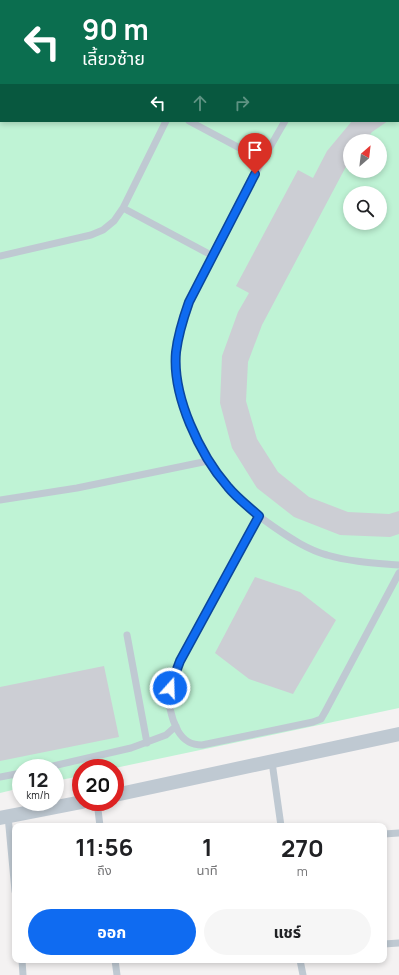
<!DOCTYPE html>
<html lang="th">
<meta charset="utf-8">
<style>
:root{--surface:#fff;--page:#f6f6f6;--text:#202124;--muted:#757577;--accent:#0f6bf1}
body{margin:0;font-family:Manrope,"Noto Sans Thai",sans-serif;background:var(--page);color:var(--text);height:100vh;display:flex;flex-direction:column;font-size:15px;white-space:nowrap}
*{box-sizing:border-box;margin:0}
p{font-size:13px;color:var(--muted)}
.icon{flex:none;width:22px;height:22px;fill:none;stroke:currentColor;stroke-width:2;stroke-linecap:round;stroke-linejoin:round}
.map{position:relative;flex:1;overflow:hidden}
.panel{position:absolute;left:12px;top:823px;width:375px;height:140px;display:flex;flex-direction:column;background:var(--surface);border-radius:8px;box-shadow:0 2px 6px #0003}
.panel>*{flex:none}
.guide{position:absolute;left:0px;top:0px;width:399px;height:122px;box-shadow:0 2px 6px #0003;background:#0b6e4f;color:#fff;overflow:hidden}
.needle{width:26px;rotate:28deg}
.buttons{position:absolute;left:343px;top:134px;display:grid;gap:8px}
.buttons a{display:grid;place-items:center;width:44px;height:44px;border-radius:50%;background:var(--surface);box-shadow:0 2px 6px #0003;font-size:20px}
.speed{position:absolute;left:12px;top:759px;display:flex;gap:8px;font-size:20px;font-weight:700;text-align:center}
.speed>*{display:grid;place-content:center;width:52px;height:52px;border-radius:50%;background:var(--surface);box-shadow:0 2px 6px #0003;line-height:1}
.speed small{font-size:10px;font-weight:400}
.speed .limit{border:6px solid #d22;background:#fff;color:#111}
.pin{position:absolute;display:grid;place-items:center;width:34px;height:34px;color:#fff;margin:-41px -17px;border-radius:50% 50% 50% 0;rotate:-45deg;box-shadow:0 0 4px #0007}
.pin .icon{rotate:45deg}
.me{position:absolute;width:44px;margin:-22px;rotate:20deg;stroke-linejoin:round;filter:drop-shadow(0 0 3px #0008)}
.turn{display:flex;align-items:center;gap:14px;height:84px;padding:0 16px;font-size:18px}
.turn .icon{width:52px;height:52px;stroke-width:2.5}
.turn b{display:block;font-size:28px;line-height:34px}
.lanes{display:flex;align-items:center;height:38px;padding:0 16px;background:#0003;justify-content:center;gap:20px;direction:ltr}
.lanes .off{opacity:.35}
.eta{display:flex;justify-content:space-evenly;align-items:center;height:68px;text-align:center}
.eta b{font-size:24px;font-weight:700;line-height:28px}
.button{display:flex;gap:8px;margin-top:auto;padding:8px 16px}
.button a{flex:1;height:46px;border-radius:24px;background:var(--accent);color:#fff;font-size:16px;font-weight:700;line-height:46px;text-align:center}
.button a+a{background:var(--page);color:var(--text)}
.map>svg:first-child{display:block}
</style>
<div class="map">
<svg width="399" height="975" viewBox="0 0 399 975">
<rect width="100%" height="100%" fill="#f4f2f2"/>
<path fill="#bff3d5" fill-rule="evenodd" d="M 0,0 L 113,0 L 1,1 L 0,33 Z
M 232,0 L 399,0 L 399,708 L 115,768 L 81,768 L 81,776 L 55,781 L 55,768 L 21,768 L 21,788 L 0,793 L 0,69 L 1,68 L 1,121 L 398,121 L 398,1 L 229,1 ZM 350,141 L 380,141 L 380,171 L 350,171 ZM 350,193 L 380,193 L 380,223 L 350,223 Z"/>
<path fill="#ccced4" d="M 352,121 L 388,121 L 372,132 L 365,141 L 350,141 L 350,159 L 262,325 L 248,362 L 246,401 L 257,439 L 278,472 L 309,497 L 348,512 L 389,514 L 399,511 L 399,534 L 390,537 L 340,535 L 294,517 L 257,488 L 232,448 L 220,403 L 222,356 L 238,312 L 249,293 L 236,286 L 298,170 L 313,178 L 327,151 Z
M 255,577 L 300,592 L 336,620 L 293,694 L 249,679 L 215,653 Z
M 104,666 L 119,737 L 0,761 L 0,687 Z"/>
<g fill="none" stroke-linecap="round" stroke-linejoin="round">
<path stroke="#bfc9d2" stroke-width="7" d="M 398,38 L 399,37
M 189,121 L 262,160
M 285,121 C 258,167 233,215 209,262 C 199,282 186,304 181,325 C 177,341 174,358 176,373 C 182,414 201,457 228,488 C 241,503 258,516 274,527 C 290,538 308,550 327,555 C 351,562 375,563 399,565
M 123,208 L 213,256
M 0,256 L 91,235 L 103,230 L 114,221 L 123,208 L 166,121
M 0,500 L 77,488 L 208,461
M 259,517 C 240,552 220,588 201,624 C 190,643 175,664 170,687 C 167,701 171,718 178,731 C 184,741 191,745 202,745 L 313,722 L 321,719 L 325,712 L 399,573
M 127,635 L 147,743
M 272,762 L 281,826
M 44,768 L 131,748 L 166,735 L 176,726
M 0,777 L 21,773
M 97,802 L 100,826
M 8,816 L 15,891
M 384,834 L 399,833
M 384,944 L 399,943
M 22,960 L 23,975
M 115,960 L 117,975
M 300,960 L 303,975"/>
<path stroke="#bfc9d2" stroke-width="14" d="M 115,795 L 399,734
M 0,818 L 82,802"/>
<path stroke="#bfc9d2" stroke-width="18" d="M 153,1 L 156,0
M 0,47 L 1,47"/>
</g>
<g fill="none" stroke-linecap="round" stroke-linejoin="round">
<g stroke="#0a469d" stroke-width="10">
<path id="route" d="M 170,688 L 180,661 L 259,516 C 249,507 237,498 228,487 C 200,455 172,396 176,352 C 178,335 183,319 189,302 L 255,174"/>
</g>
<use href="#route" stroke="#0f6bf1" stroke-width="7"/>
</g>
</svg>
<div class="buttons">
<a><svg class="needle" viewBox="-14 -14 28 28"><path d="M0-13l5 13h-10z" fill="#e53935"/><path d="M0 13l5-13h-10z" fill="#757577"/></svg></a>
<a><svg class="icon" aria-label="search" viewBox="0 0 24 24"><circle cx="10" cy="10" r="6"/><path d="M15 15l6 6"/></svg></a>
</div>
<div class="speed"><div>12<small>km/h</small></div><div class="limit">20</div></div>
<div class="pin" style="left:255px;top:174px;background:#d93025"><svg class="icon" aria-label="arrive" viewBox="0 0 24 24"><path d="M6 21V4h12l-3 4 3 4H6"/></svg></div>
<svg class="me" style="left:170px;top:688px" viewBox="-20 -20 40 40"><circle r="17" fill="#0f6bf1" stroke="#fff" stroke-width="3"/><path d="M0-11L8 9 0 5-8 9z" fill="#fff"/></svg>
<div class="guide">
<div class="turn"><svg class="icon" aria-label="left" viewBox="0 0 24 24"><path d="M17 20v-9H6M10 6l-5 5 5 5"/></svg><div><b>90 m</b>เลี้ยวซ้าย</div></div>
<div class="lanes"><svg class="icon" aria-label="left" viewBox="0 0 24 24"><path d="M17 20v-9H6M10 6l-5 5 5 5"/></svg><svg class="icon off" aria-label="ahead" viewBox="0 0 24 24"><path d="M12 20V5M6 11l6-6 6 6"/></svg><svg class="icon off" aria-label="right" viewBox="0 0 24 24"><path d="M7 20v-9h11M14 6l5 5-5 5"/></svg></div>
</div>
<section class="panel">
<div class="eta">
<div><b>11:56</b><p>ถึง</p></div>
<div><b>1</b><p>นาที</p></div>
<div><b>270</b><p>m</p></div>
</div>
<div class="button"><a>ออก</a><a>แชร์</a></div>
</section>
</div>
